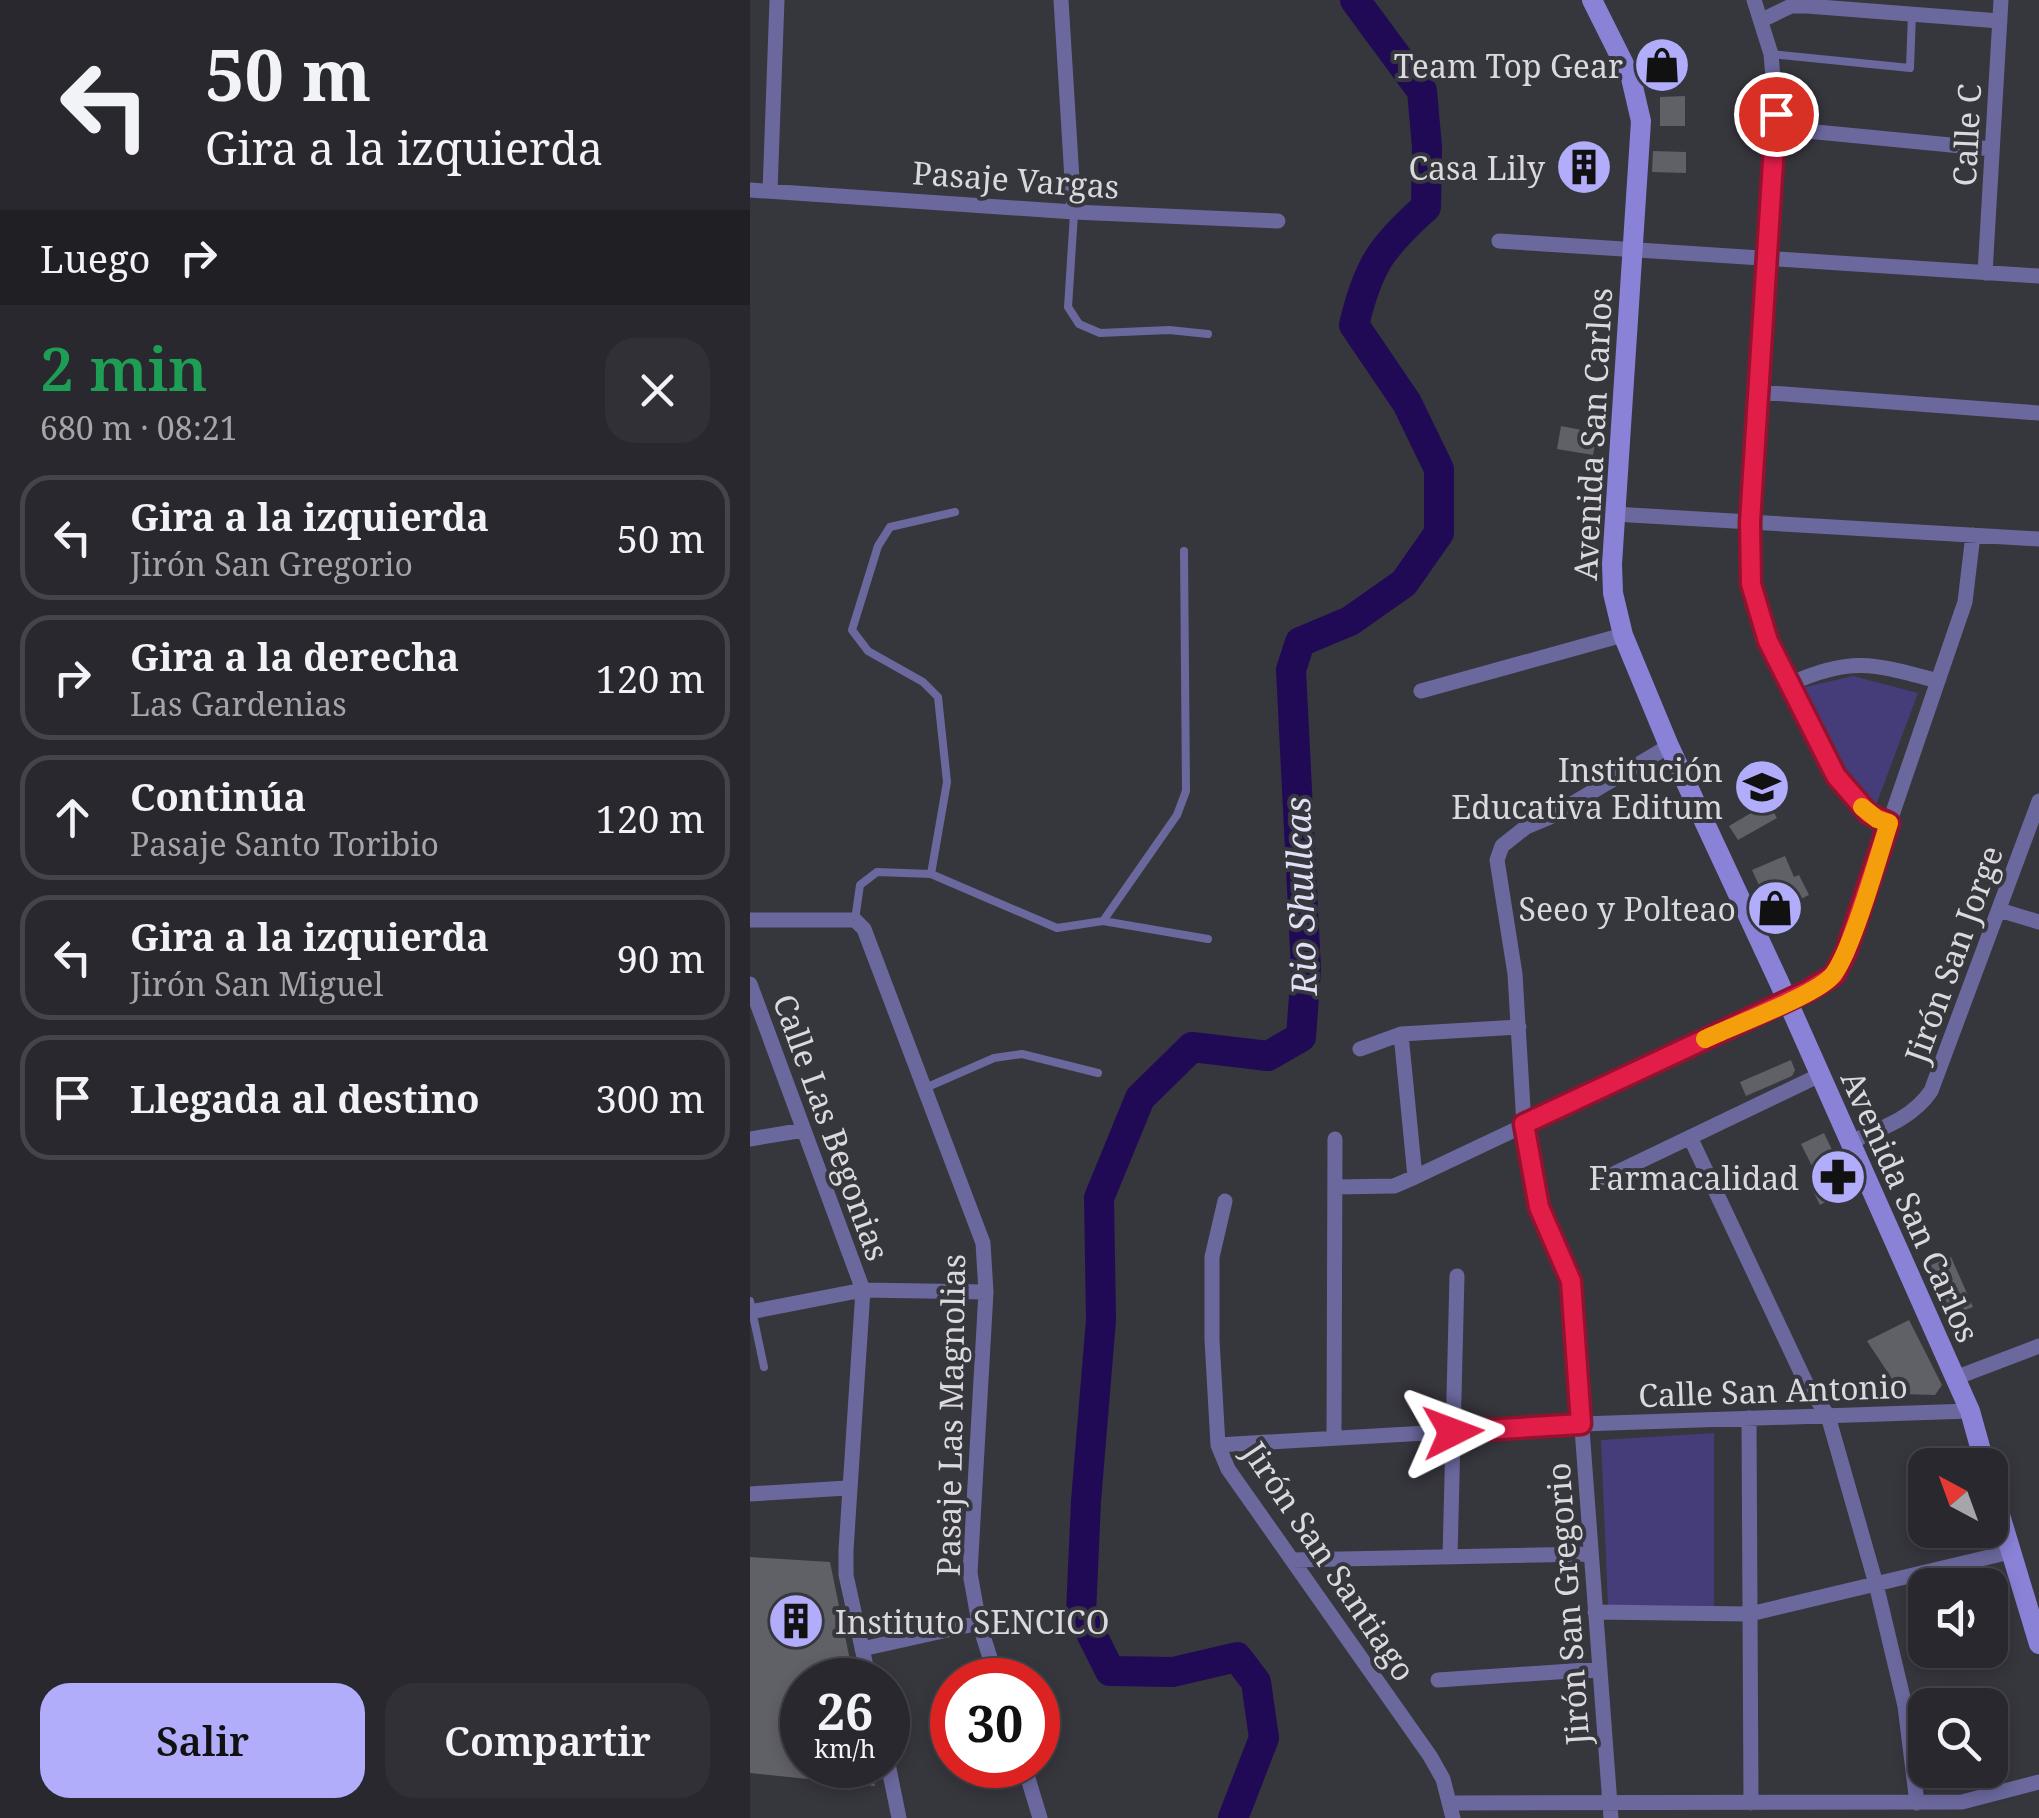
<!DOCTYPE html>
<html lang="es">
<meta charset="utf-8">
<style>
:root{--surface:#28282e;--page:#303036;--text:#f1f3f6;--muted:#a5a6aa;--line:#44444a;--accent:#b1adfa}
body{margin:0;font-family:"Noto Serif",serif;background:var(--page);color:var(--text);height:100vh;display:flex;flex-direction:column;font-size:38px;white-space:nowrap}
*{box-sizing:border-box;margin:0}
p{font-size:32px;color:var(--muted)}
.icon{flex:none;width:55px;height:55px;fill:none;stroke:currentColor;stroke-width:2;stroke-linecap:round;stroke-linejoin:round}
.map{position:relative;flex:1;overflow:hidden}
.side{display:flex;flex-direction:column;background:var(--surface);width:750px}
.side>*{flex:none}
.guide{background:#28282e;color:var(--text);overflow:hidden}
.needle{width:65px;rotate:319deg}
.tools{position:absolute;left:1158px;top:1448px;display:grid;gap:20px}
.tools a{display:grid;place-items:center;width:100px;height:100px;border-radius:20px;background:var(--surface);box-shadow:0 5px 15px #0003,0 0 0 2px var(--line);font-size:50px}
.speed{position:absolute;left:30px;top:1658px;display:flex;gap:20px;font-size:50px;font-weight:700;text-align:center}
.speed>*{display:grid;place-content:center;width:130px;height:130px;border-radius:50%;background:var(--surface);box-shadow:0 5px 15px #0003,0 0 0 2px var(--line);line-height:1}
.speed small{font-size:25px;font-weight:400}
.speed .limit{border:15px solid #d22;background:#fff;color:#111}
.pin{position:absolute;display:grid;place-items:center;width:85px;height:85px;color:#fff;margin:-42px;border:5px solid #fff;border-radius:50%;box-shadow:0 2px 10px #0007}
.me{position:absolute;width:110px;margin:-55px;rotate:87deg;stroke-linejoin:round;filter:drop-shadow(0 0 8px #0008)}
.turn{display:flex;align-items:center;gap:35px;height:210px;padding:0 40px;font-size:45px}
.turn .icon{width:130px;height:130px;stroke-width:2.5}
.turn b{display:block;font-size:70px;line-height:85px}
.then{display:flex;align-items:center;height:95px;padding:0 40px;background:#0003;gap:20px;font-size:38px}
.round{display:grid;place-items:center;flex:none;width:105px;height:105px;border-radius:30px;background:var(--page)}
.headline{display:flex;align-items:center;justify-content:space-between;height:170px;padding:0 40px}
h1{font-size:60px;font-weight:600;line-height:75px;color:#1e9e55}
.button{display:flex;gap:20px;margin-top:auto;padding:20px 40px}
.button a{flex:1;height:115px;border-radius:30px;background:var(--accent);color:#111;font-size:40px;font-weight:600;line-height:115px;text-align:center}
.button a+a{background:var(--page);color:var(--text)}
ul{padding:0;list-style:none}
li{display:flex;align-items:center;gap:30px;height:125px;margin:0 20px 15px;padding:0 20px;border:5px solid var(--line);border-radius:30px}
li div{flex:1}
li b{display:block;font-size:38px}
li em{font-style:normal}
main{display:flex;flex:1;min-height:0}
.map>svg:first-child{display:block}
</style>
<main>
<section class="side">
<div class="guide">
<div class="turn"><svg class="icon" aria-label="left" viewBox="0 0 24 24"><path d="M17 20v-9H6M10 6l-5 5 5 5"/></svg><div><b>50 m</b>Gira a la izquierda</div></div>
<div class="then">Luego<svg class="icon" aria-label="right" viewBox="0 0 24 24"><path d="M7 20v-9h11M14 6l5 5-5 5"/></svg></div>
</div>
<div class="headline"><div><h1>2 min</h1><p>680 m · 08:21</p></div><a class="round"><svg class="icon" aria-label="close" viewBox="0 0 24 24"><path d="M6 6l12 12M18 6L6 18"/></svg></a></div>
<ul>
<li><svg class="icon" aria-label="left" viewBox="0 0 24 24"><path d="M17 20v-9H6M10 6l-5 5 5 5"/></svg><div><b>Gira a la izquierda</b><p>Jirón San Gregorio</p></div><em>50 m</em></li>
<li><svg class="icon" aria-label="right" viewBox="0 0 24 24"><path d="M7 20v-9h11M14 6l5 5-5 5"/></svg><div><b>Gira a la derecha</b><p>Las Gardenias</p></div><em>120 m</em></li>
<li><svg class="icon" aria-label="ahead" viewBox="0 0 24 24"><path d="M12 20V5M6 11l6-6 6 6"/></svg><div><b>Continúa</b><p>Pasaje Santo Toribio</p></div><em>120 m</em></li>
<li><svg class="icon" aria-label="left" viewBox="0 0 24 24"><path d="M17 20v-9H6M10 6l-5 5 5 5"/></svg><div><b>Gira a la izquierda</b><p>Jirón San Miguel</p></div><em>90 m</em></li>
<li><svg class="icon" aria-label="arrive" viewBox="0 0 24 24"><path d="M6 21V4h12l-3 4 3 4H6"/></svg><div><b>Llegada al destino</b></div><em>300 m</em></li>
</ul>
<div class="button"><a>Salir</a><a>Compartir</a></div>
</section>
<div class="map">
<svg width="1289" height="1818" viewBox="0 0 1289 1818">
<rect width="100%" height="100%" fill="#36363d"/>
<path fill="#443d7a" d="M 1103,676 L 1168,693 L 1123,813 L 1081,755 L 1055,687 Z
M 964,1433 L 964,1606 L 858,1605 L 851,1440 Z"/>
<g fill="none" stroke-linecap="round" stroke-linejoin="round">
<path stroke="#200a56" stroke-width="30" d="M 483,1818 L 514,1738 L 506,1682 L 487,1657 L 423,1672 L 360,1671 L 331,1613 L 336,1501 L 351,1320 L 349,1198 L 390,1098 L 442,1047 L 518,1056 L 551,1037 L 556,969 L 541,670 L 550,642 L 600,621 L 654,583 L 689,533 L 689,469 L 657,403 L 604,325 C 618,266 631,247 676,207 L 677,147 L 672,91 L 605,0"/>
</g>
<path fill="#606067" d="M 935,96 L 935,126 L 910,126 L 910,97 Z
M 819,149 L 853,152 L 850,185 L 816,182 Z
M 903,151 L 936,152 L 936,173 L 902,172 Z
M 811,426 L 847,433 L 843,455 L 807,449 Z
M 1018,803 L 1027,818 L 988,840 L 979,826 Z
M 1035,856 L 1044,877 L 1049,875 L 1059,895 L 1022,913 L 1002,870 Z
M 1041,1060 L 1045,1070 L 1042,1076 L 996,1096 L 990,1082 Z
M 1074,1133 L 1085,1156 L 1082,1157 L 1099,1190 L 1070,1205 L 1060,1185 L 1069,1180 L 1051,1144 Z
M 1201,1257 L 1223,1307 L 1202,1315 L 1181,1265 Z
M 1159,1320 L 1192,1385 L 1185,1395 L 1152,1394 L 1117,1341 Z
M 0,1557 L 80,1562 L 104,1680 L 52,1680 L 52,1765 L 121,1765 L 125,1786 L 0,1773 Z"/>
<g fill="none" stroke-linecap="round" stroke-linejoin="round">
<path stroke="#6b689e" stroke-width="8" d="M 1021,54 L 1160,68 L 1162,14
M 324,214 L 318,307 L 329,324 L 350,333 L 419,330 L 458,334
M 181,874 L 197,782 L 188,697 L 173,682 L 118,651 L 102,630 L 128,546 L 140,527 L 205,512
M 105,920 L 110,885 L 127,872 L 181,874 L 307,928 L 353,921 L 458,939
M 353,921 L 427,815 L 436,791 L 434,551
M 173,1089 L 244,1058 L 272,1054 L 348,1073
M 0,1301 L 14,1367"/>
<path stroke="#6b689e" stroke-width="15" d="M 311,0 L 324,212
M 1004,0 L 1021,54 L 1026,114 L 1000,522 C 999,551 998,578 1006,606 C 1013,634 1027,658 1040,683 C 1062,731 1084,805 1139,823
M 1012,20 L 1041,6 L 1057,6 L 1250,21
M 1025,128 L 1242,149
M 0,190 L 324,212 L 528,221
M 20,191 L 27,0
M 749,241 L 1289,276
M 1235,273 L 1251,0
M 1008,392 L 1289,413
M 864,514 L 1289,539
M 1040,684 C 1101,656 1125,664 1188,681
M 671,691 L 873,635
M 1249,910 L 1289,922
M 0,920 L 105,920 L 114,929 L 233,1243 L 236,1292 L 220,1573 L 229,1623 L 247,1680
M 0,984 L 113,1290 L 96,1550 L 96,1575 L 119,1680
M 651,1034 L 665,1177
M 610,1049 L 651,1034 L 769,1027
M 940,1137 L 1056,1383 L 1078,1416 L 1126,1584 L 1155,1706 L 1167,1803
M 0,1139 L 54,1130
M 1100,1142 C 1130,1129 1162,1119 1181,1091 L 1289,801
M 855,1178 L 1070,1075
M 586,1187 L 644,1186 L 665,1177 L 1058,991 L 1084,975 L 1095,952 L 1215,602 L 1223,535
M 475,1201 L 462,1257 L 462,1340 L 468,1445 L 478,1469 L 680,1756 L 693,1779 L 703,1818
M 0,1312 L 113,1290 L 236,1292
M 1205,1378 L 1289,1346
M 999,1418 L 1001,1803
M 584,1438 L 585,1139
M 468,1445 L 831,1424 L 1220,1411
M 0,1494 L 97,1488
M 700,1557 L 707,1276
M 542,1560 L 841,1554
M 845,1612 L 1000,1614 L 1260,1552
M 112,1649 L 229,1623
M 688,1680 L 850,1669
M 138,1764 L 149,1818
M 274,1765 L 290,1818
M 701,1803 L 1212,1802 L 1289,1782
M 861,1818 L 821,1281 L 789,1207 L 774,1125 L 765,974 L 747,860 L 752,846 L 776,827 L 800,817 L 919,746"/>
<path stroke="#8982d7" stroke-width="20" d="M 842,0 L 881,78 L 891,121 L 862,564 L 863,593 L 873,635 L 919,746 L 1029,982 L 1220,1411 L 1235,1465
M 1240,1482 L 1289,1644"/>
</g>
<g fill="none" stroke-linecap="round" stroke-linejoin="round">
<g stroke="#92132f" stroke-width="25">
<path id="route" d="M 703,1432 L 831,1424 L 821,1281 L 789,1207 L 774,1124 L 1058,991 L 1084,975 L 1096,952 L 1139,823 L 1119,814 L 1086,776 L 1018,641 L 1001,584 L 1000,522 L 1026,114"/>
</g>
<use href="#route" stroke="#e11d48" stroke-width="18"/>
<path stroke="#f59e0b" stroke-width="18" d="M 955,1039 C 983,1026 1063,996 1081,977 C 1100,958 1129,854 1139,823 L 1127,819 L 1112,807"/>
</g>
<defs>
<g id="shop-disc" transform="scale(2.875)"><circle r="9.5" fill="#b1adfa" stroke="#36363d"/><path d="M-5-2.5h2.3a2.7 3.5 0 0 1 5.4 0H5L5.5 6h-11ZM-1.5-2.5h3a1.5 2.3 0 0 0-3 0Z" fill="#111"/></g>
<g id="building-disc" transform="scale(2.875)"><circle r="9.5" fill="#b1adfa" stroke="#36363d"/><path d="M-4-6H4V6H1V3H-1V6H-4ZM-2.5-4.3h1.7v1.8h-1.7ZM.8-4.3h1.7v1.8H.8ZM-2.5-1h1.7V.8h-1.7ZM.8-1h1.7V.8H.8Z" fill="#111"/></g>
<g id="school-disc" transform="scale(2.875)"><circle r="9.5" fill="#b1adfa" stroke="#36363d"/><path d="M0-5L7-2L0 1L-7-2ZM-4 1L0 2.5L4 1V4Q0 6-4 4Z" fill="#111"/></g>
<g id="pharmacy-disc" transform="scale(2.875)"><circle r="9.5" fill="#b1adfa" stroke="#36363d"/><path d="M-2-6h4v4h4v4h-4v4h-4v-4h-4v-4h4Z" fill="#111"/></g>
</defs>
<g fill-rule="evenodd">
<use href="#shop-disc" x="912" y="65"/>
<use href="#building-disc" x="834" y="167"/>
<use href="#school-disc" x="1012" y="787"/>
<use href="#shop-disc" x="1025" y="908"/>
<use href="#pharmacy-disc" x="1088" y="1177"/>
<use href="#building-disc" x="46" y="1621"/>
</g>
<g text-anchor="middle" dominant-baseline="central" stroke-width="8" stroke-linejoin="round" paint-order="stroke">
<g font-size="32" fill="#d9d9de" stroke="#36363d" text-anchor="end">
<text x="873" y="65">Team Top Gear</text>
<text x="795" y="167">Casa Lily</text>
<text x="973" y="769">Institución<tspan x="973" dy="37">Educativa Editum</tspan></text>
<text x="986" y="908">Seeo y Polteao</text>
<text x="1049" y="1177">Farmacalidad</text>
<text x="85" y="1621" text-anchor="start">Instituto SENCICO</text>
</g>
<g font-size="32" fill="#d9d9de" stroke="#36363d">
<text transform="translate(1216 135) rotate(-87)">Calle C</text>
<text transform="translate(266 179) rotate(4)">Pasaje Vargas</text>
<text transform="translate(842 434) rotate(-87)">Avenida San Carlos</text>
<text transform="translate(1203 954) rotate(-70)">Jirón San Jorge</text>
<text transform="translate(82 1127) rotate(70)">Calle Las Begonias</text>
<text transform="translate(1161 1206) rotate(66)">Avenida San Carlos</text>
<text transform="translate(1023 1390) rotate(-2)">Calle San Antonio</text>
<text transform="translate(200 1415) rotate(-89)">Pasaje Las Magnolias</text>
<text transform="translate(580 1561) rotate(56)">Jirón San Santiago</text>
<text transform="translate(817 1604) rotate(-94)">Jirón San Gregorio</text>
</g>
<g font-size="35" font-style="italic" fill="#e0e0f7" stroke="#36363d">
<text transform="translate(550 896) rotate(-92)">Rio Shullcas</text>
</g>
</g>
</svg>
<div class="tools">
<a><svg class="needle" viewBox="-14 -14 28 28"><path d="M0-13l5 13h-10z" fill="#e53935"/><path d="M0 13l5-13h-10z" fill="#a5a6aa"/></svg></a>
<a><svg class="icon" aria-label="sound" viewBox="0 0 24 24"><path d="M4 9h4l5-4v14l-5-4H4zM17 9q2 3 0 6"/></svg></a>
<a><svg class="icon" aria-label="search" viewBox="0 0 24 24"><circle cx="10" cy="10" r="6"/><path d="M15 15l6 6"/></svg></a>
</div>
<div class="speed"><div>26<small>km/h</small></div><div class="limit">30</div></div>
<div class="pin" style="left:1026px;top:114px;background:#d93025"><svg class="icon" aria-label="arrive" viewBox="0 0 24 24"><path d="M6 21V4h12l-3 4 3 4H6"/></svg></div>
<svg class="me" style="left:703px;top:1432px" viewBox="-20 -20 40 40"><path d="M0-17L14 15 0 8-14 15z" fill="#e11d48" stroke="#fff" stroke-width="4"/></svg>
</div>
</main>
